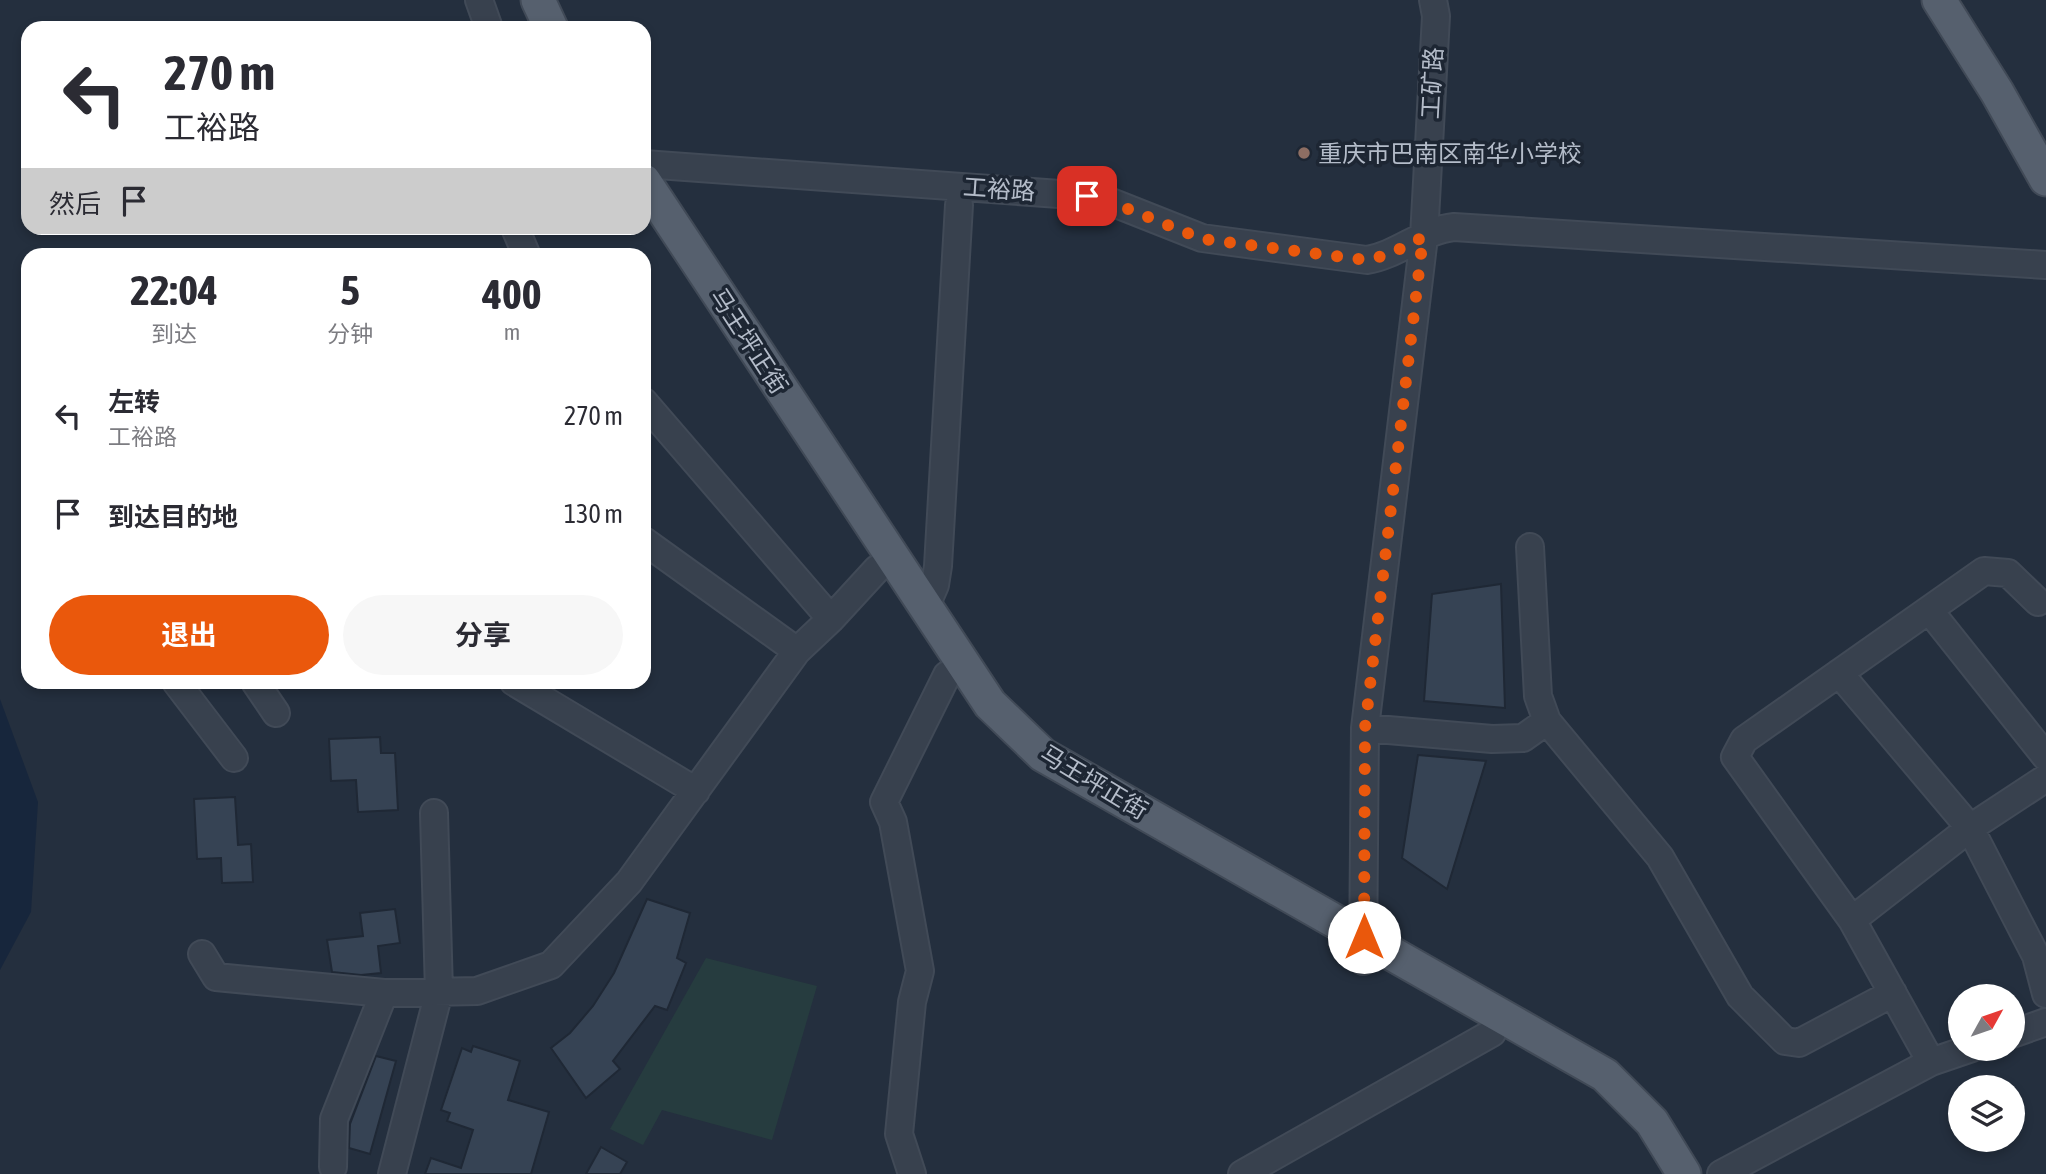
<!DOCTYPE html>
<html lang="zh">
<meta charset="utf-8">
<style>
:root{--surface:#fff;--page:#f7f7f7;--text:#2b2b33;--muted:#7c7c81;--accent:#ea580c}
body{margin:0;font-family:"Asap Condensed","Noto Sans SC",sans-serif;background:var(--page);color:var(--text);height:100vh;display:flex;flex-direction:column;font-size:26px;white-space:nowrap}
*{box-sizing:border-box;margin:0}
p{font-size:23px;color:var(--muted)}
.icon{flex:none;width:38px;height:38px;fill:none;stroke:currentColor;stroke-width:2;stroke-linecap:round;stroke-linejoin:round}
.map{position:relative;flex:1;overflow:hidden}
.details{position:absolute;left:21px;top:248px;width:630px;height:441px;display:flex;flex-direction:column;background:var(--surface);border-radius:21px;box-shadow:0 4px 10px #0003}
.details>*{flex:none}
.guide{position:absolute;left:21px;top:21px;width:630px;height:214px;border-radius:21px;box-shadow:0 4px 10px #0003;background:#fff;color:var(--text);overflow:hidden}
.needle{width:46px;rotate:50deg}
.tools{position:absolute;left:1948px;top:984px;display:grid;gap:14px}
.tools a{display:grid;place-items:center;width:77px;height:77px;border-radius:50%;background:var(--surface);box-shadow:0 4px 10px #0003;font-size:35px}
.pin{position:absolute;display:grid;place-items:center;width:60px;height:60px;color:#fff;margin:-30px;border-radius:14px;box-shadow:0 4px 10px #0006}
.me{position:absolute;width:77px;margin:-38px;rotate:0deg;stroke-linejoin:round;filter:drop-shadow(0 0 5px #0008)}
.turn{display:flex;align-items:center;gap:24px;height:147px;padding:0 28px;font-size:32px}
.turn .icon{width:91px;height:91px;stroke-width:2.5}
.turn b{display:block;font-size:49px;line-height:60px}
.then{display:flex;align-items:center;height:66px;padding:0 28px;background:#0003;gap:14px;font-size:26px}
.eta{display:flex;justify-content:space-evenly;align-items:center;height:119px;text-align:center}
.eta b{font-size:42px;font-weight:700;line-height:49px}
.action{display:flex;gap:14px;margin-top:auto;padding:14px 28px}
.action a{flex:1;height:80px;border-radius:42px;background:var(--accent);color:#fff;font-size:28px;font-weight:700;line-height:80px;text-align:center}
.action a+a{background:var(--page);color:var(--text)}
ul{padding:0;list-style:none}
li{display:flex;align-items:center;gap:21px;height:98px;padding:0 28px}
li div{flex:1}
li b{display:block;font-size:26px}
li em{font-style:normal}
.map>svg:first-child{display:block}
</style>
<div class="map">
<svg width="2046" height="1174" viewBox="0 0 2046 1174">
<rect width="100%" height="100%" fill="#242f3e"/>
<path fill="#263c3f" d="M 706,958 L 817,986 L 772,1140 L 662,1110 L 643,1145 L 610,1129 Z"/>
<path fill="#17263c" d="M 0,699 L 38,802 L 31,912 L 0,970 Z"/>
<path fill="#364354" stroke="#1f2835" stroke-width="2" d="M 1501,584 L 1505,708 L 1424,701 L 1432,594 Z
M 380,737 L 381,753 L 395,753 L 398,810 L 358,812 L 356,780 L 331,781 L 329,739 Z
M 1418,755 L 1486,761 L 1447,889 L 1402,858 Z
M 235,797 L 238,845 L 251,844 L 253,882 L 222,883 L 221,858 L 197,859 L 194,799 Z
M 647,899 L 690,913 L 677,958 L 686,963 L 667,1010 L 655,1006 L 613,1061 L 620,1069 L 586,1098 L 551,1048 L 570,1033 L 593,1006 L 614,973 Z
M 395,909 L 400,943 L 378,946 L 381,973 L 361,975 L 332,972 L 327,940 L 363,936 L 360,913 Z
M 473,1046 L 520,1061 L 508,1100 L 549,1112 L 531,1174 L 425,1174 L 431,1158 L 461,1168 L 473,1130 L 447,1121 L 450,1113 L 441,1110 L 462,1048 L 471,1052 Z
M 376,1056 L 396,1061 L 370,1154 L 349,1148 L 350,1124 Z
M 601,1147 L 627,1162 L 620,1174 L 586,1174 Z"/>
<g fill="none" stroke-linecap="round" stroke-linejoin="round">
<g stroke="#414a57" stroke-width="30">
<path id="minor" d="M 479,0 L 489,28
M 644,164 L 1087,196 L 1106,200 L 1202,238 L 1367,260 C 1398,255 1423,230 1454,227 L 2046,265
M 515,228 L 527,256
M 644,402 L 831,619
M 644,541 L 797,651
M 1530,547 L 1538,696 L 1547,721 L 1660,857 L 1740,996 L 1785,1041 L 1799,1043 L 1893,993
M 925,608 L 935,585 L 938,566 L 959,205
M 1929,610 L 2046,757
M 1839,673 L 1970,828 L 2036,956 L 2046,994
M 176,682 L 234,758
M 255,682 L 276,713
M 514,682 L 696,791
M 1365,728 L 1492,739 L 1523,738 L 1547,721
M 1852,920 L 1970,828 L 2046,778
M 202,954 L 216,977 L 384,993 L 477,991 L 551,965 L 629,882 L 797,651 L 831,619 L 877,569
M 1363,961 L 1365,728 L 1424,237 L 1436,16 L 1433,0
M 2012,1034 L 2046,1022
M 1931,1062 L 1852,920 L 1735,757 L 1744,740 L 1984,571 L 2008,573 L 2038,602
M 333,1167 L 334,1119 L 384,993
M 392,1174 L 439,992 L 434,813
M 912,1174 L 899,1134 L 912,1002 L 920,971 L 893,822 L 884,802 L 947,675
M 1242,1174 L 1492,1033
M 1721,1174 L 1931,1062 L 1972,1048"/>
</g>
<g stroke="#414a57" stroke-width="37">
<path id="major" d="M 538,0 L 551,28
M 1939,0 L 1997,92 L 2046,179
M 644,181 L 990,704 L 1043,755 L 1605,1075 L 1652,1122 L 1684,1174"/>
</g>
<use href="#minor" stroke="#38414e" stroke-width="26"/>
<use href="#major" stroke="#56606e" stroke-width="33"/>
</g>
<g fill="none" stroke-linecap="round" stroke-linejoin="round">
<path stroke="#ea580c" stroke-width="12" stroke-dasharray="0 21.6" d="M 1087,196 L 1106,200 L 1202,239 L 1367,260 L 1390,254 L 1423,237 L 1365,728 L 1364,937"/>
</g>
<circle fill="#8d6e63" stroke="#1d2633" stroke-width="2.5" cx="1304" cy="153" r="7"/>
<g text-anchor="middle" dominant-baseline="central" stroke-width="7" stroke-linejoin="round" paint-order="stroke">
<g font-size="24" fill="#b4bcc9" stroke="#1d2633">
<text transform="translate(1432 83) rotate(-87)">工矿路</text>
<text transform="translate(999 189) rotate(4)">工裕路</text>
<text transform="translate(749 341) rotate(57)">马王坪正街</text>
<text transform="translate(1094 782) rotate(31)">马王坪正街</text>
</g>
<g font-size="24" fill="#b4bcc9" stroke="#1d2633" text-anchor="start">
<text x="1318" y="153">重庆市巴南区南华小学校</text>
</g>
</g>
</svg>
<div class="tools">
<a><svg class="needle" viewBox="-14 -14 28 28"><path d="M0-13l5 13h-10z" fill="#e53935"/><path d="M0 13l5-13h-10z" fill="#7c7c81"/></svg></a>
<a><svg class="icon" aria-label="layers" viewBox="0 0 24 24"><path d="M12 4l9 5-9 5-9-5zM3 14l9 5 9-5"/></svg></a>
</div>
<div class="pin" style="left:1087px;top:196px;background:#d93025"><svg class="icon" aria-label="arrive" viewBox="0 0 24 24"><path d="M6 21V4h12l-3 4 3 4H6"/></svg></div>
<svg class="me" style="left:1364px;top:937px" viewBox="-20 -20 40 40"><circle r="19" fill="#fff"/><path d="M0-13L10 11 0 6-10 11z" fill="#ea580c"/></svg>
<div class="guide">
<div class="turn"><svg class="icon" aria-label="left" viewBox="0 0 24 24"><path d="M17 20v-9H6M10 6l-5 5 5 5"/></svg><div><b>270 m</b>工裕路</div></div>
<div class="then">然后<svg class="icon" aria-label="arrive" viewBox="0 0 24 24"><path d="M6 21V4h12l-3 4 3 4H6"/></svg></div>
</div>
<section class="details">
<div class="eta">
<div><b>22:04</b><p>到达</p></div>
<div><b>5</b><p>分钟</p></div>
<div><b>400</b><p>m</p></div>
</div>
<ul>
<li><svg class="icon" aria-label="left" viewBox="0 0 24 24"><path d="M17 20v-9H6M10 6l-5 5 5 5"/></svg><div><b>左转</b><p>工裕路</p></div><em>270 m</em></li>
<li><svg class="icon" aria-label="arrive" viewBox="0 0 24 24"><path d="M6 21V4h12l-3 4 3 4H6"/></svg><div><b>到达目的地</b></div><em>130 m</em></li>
</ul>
<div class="action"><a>退出</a><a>分享</a></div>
</section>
</div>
